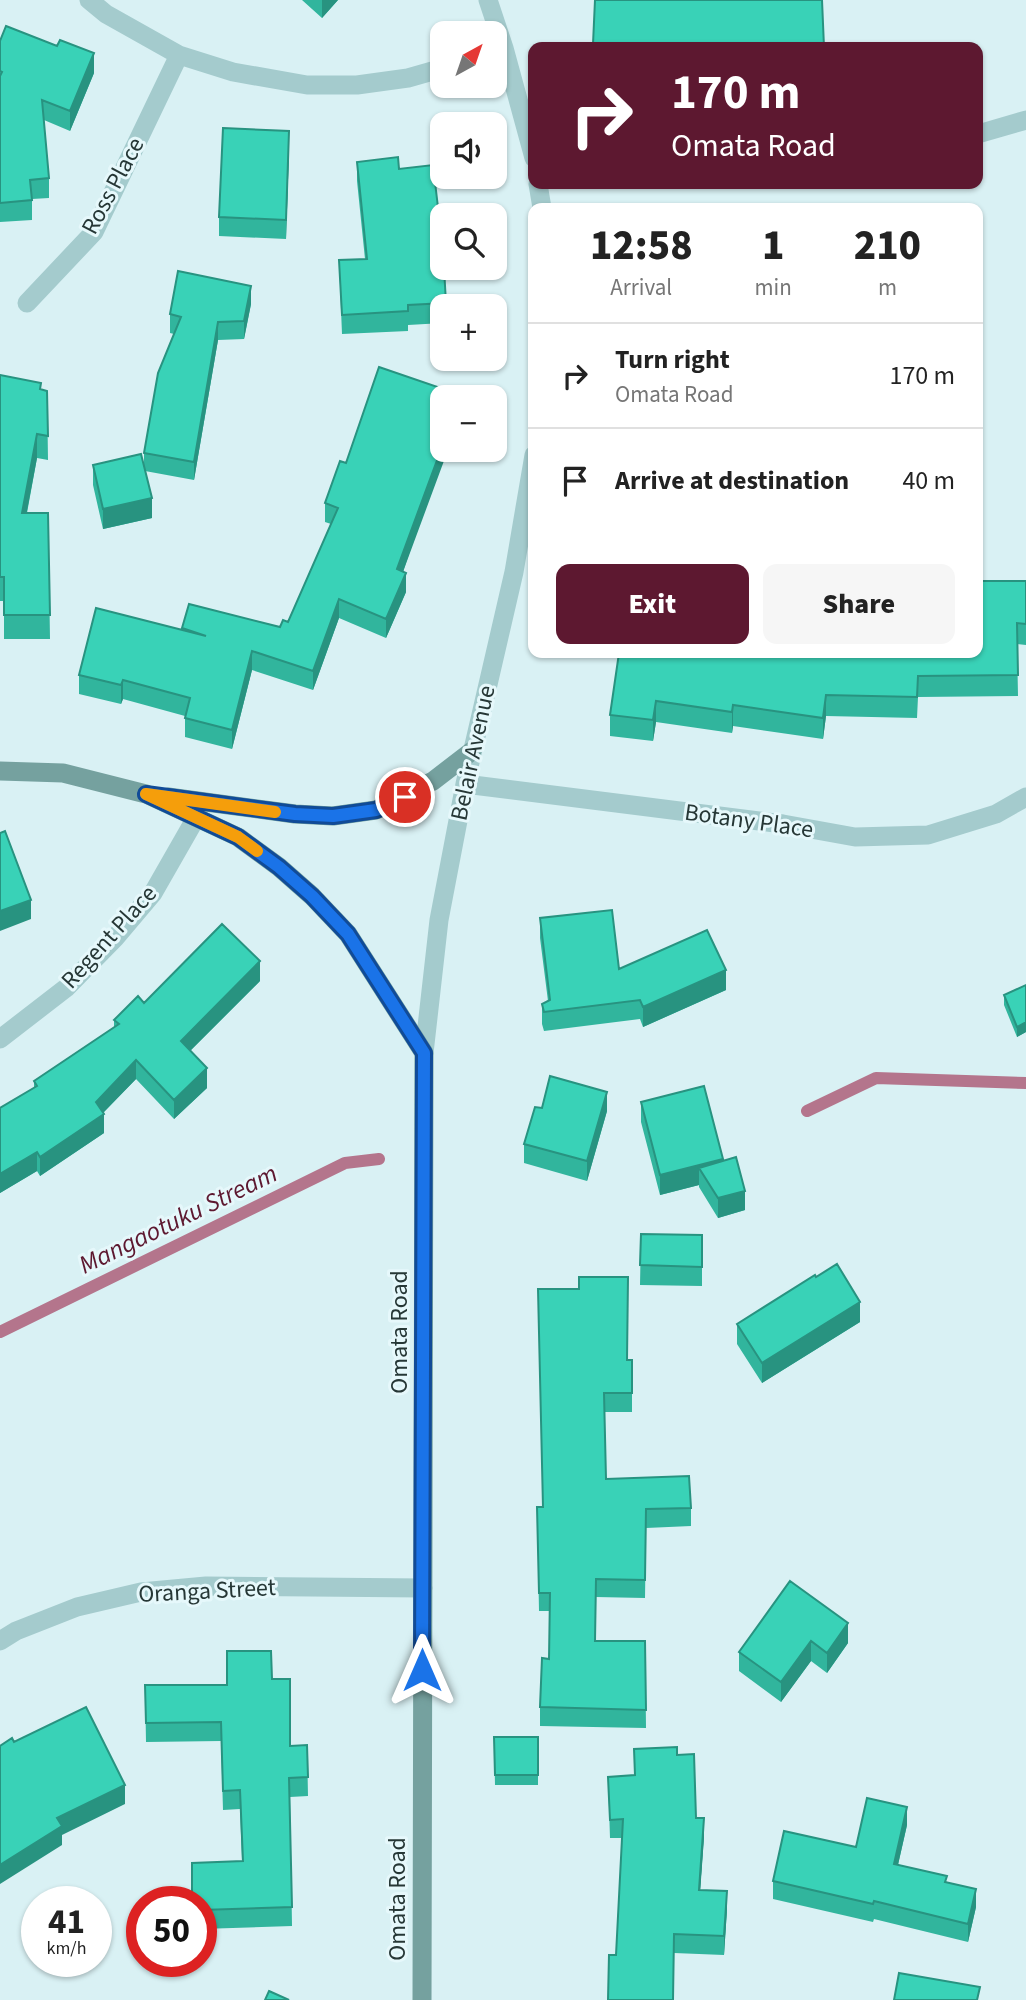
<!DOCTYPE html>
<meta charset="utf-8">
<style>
:root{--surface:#fff;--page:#f6f6f6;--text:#222;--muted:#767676;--line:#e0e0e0;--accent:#5d1830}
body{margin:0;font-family:"Source Sans 3",sans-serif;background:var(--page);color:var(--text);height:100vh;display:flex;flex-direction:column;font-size:26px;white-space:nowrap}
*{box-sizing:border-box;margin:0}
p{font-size:23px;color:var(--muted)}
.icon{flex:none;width:38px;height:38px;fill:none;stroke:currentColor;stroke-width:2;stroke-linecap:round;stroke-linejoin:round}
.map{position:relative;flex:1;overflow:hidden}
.details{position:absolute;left:528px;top:203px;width:455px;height:455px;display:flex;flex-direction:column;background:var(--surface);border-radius:14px;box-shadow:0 2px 5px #0004}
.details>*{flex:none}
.top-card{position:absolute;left:528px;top:42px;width:455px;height:147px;border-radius:14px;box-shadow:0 2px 5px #0004;background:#5d1830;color:#fff;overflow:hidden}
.needle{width:46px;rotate:40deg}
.tools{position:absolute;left:430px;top:21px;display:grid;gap:14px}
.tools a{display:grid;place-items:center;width:77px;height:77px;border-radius:14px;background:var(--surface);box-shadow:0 2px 5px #0004;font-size:35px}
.speed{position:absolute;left:21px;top:1886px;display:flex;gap:14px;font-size:35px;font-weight:700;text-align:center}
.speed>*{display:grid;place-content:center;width:91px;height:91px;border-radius:50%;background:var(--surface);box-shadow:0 2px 5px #0004;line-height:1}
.speed small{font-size:18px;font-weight:400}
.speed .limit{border:10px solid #d22;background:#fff;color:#111}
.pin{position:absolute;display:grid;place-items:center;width:60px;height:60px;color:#fff;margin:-30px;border:4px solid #fff;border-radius:50%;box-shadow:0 2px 7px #0007}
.me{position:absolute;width:77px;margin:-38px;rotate:0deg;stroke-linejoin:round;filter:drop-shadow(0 0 5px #0008)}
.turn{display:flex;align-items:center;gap:24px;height:147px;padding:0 28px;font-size:32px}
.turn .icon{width:91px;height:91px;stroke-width:2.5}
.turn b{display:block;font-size:49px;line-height:60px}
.eta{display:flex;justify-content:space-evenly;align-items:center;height:119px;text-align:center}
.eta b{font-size:42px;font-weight:800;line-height:49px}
.cta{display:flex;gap:14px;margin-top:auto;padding:14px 28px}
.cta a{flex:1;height:80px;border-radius:14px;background:var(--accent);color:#fff;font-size:28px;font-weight:800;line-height:80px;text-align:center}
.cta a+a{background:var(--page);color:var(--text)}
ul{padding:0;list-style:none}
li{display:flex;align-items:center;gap:21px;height:105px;padding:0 28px;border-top:2px solid var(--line)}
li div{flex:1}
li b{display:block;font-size:26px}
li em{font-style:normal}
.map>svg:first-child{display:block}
</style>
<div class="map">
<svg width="1026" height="2000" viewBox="0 0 1026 2000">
<rect width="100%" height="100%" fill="#d9f1f4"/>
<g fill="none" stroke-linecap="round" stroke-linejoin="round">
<path stroke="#b4758c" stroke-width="12" d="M 807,1111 L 876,1078 L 1026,1083
M 0,1332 L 345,1163 L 379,1159"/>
<path stroke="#a4cbcd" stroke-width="19" d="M 89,0 L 106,14 L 179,55 L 233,72 L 307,85 L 357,85 L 408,78 L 443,68
M 488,0 L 504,48 L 534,158
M 978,134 L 1026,120
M 538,184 L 542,208
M 27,303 L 94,232 L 179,55
M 465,784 L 783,824 L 855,837 L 928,835 L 996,814 L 1026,797
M 0,1039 L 66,988 L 115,938 L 153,893 L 197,816
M 424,1053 L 439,920 L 465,784 L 514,572 L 534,455
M 0,1641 L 16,1631 L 77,1607 L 141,1592 L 206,1586 L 423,1588"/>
<path stroke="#75a19f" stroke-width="19" d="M 0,771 L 63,773 L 146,794 L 238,837 L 279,867 L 312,896 L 348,934 L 424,1053 L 422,2000
M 168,797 L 295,814 L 333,816 L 376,810 L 433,781 L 472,751"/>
</g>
<path fill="#31b59d" d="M 302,0 L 338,0 L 322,18 Z
M 595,0 L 824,47 L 593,47 Z
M 0,41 L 94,73 L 70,131 L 44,120 L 49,178 L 49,198 L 32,199 L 32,220 L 0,222 Z
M 289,150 L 286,239 L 219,236 L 219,217 Z
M 357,162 L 399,169 L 444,268 L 446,306 L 443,306 L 443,323 L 408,325 L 408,331 L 342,334 L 339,260 L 365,259 L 357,181 Z
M 251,304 L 244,339 L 218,340 L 194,480 L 145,471 L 152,518 L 103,529 L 93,485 L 93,465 L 144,468 L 144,453 L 174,334 L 170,333 L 170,314 Z
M 0,375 L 41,390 L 47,391 L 48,460 L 37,458 L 27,513 L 48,513 L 50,639 L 4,639 L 4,601 L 0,601 Z
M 461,397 L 403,572 L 406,592 L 386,638 L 339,618 L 313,690 L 252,670 L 232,749 L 185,737 L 185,716 L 123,699 L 121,704 L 79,694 L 79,675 L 182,630 L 182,628 L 280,627 L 288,622 L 331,524 L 325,522 L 325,503 L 346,463 Z
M 1026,581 L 1026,645 L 1017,644 L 1018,696 L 918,697 L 917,718 L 826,716 L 823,739 L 733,726 L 732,733 L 656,722 L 653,741 L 610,736 L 610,715 L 619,653 L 978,653 Z
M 540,918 L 619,969 L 726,990 L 643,1027 L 640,1019 L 544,1031 L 542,1024 L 542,1004 L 548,1001 L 540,938 Z
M 260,981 L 190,1051 L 207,1088 L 174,1119 L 136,1079 L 103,1113 L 104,1133 L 40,1176 L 37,1171 L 0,1193 L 0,1108 L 34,1088 L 34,1081 L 114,1027 L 114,1020 L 144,1003 Z
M 1026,985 L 1026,1032 L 1017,1037 L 1004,1005 L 1004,995 Z
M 641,1102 L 723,1161 L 745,1210 L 718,1218 L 699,1187 L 699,1185 L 660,1195 L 641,1122 Z
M 542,1108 L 607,1111 L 587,1181 L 524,1163 L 524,1144 Z
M 641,1234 L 702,1235 L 702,1286 L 640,1285 Z
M 579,1289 L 627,1360 L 632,1360 L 632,1412 L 604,1412 L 606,1479 L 691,1508 L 691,1526 L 646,1528 L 645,1598 L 596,1597 L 595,1641 L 645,1641 L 646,1728 L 540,1726 L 540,1707 L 549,1659 L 550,1611 L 539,1611 L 537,1507 L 542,1507 Z
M 860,1322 L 762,1383 L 737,1344 L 737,1324 Z
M 790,1581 L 848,1643 L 827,1673 L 811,1661 L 781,1702 L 739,1671 L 739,1652 Z
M 272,1679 L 290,1746 L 307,1745 L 308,1796 L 290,1797 L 292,1926 L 201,1929 L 201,1902 L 242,1861 L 240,1809 L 223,1810 L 221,1741 L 146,1742 L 145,1685 L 227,1685 Z
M 494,1737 L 538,1737 L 538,1785 L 495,1785 Z
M 634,1749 L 677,1755 L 696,1818 L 704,1837 L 700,1890 L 727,1909 L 724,1955 L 674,1953 L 616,1955 L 622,1838 L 610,1838 L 608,1777 L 634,1775 Z
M 907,1825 L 898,1865 L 947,1882 L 976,1907 L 968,1942 L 874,1919 L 873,1922 L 773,1899 L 773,1881 Z"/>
<path fill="#289380" d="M 322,0 L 338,0 L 322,18 Z
M 94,53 L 94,73 L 70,131 L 70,111 Z
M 289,131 L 289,150 L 286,239 L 286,220 Z
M 251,286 L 251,304 L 244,339 L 244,321 Z
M 218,322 L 218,340 L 194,480 L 194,462 Z
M 37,434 L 37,458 L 22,537 L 22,513 Z
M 443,444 L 443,450 L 448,450 L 397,588 L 397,569 Z
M 152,498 L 152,518 L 103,529 L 103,509 Z
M 406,573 L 406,592 L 386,638 L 386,619 Z
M 339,599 L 339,618 L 313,690 L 313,671 Z
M 252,651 L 252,670 L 232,749 L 232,730 Z
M 123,680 L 123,699 L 121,704 L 121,685 Z
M 826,695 L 826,716 L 823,739 L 823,718 Z
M 656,701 L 656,722 L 653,741 L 653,720 Z
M 733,705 L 733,726 L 732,733 L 732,712 Z
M 31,900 L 31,919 L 0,931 L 0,911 Z
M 260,961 L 260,981 L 181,1060 L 181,1041 Z
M 726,970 L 726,990 L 643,1027 L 643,1007 Z
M 1026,1022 L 1026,1032 L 1017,1037 L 1017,1027 Z
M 136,1060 L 136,1079 L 102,1114 L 104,1114 L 104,1133 L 40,1176 L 40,1157 L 96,1102 Z
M 207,1068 L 207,1088 L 174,1119 L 174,1100 Z
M 607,1092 L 607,1111 L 587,1181 L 587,1161 Z
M 37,1152 L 37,1171 L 0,1193 L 0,1174 Z
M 723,1159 L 723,1179 L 699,1168 L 699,1185 L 660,1195 L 660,1175 Z
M 745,1191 L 745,1210 L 718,1218 L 718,1198 Z
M 860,1302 L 860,1322 L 762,1383 L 762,1363 Z
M 848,1623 L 848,1643 L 827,1673 L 827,1653 Z
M 811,1641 L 811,1661 L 781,1702 L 781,1682 Z
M 125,1785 L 125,1804 L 62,1835 L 62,1845 L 0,1884 L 0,1865 L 57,1818 Z
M 907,1807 L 907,1825 L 894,1882 L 894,1864 Z
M 704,1818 L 704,1837 L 699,1908 L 699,1890 Z
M 976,1889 L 976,1907 L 968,1942 L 968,1924 Z
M 727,1891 L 727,1909 L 724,1955 L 724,1936 Z"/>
<path fill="#39d2b7" stroke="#289380" stroke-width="2" d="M 595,0 L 822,0 L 824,47 L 651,47 L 593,44 Z
M 6,26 L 57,46 L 60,40 L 94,53 L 70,111 L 42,100 L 49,178 L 30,180 L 32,200 L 0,203 L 0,76 L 2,72 L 0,71 L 0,41 Z
M 223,128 L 289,131 L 286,220 L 219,217 Z
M 398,157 L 399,169 L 433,165 L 443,250 L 443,268 L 444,268 L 446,303 L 408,305 L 408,311 L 342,315 L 339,260 L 367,259 L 357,162 Z
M 178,271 L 251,286 L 244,321 L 218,322 L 194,462 L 144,453 L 158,373 L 181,317 L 170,314 Z
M 379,367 L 461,395 L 460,397 L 443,397 L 443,444 L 397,569 L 406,573 L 386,619 L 339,599 L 313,671 L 252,651 L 232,730 L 185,718 L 190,698 L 123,680 L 121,685 L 79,675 L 96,608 L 206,636 L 182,628 L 189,604 L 280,627 L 283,620 L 288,622 L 338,508 L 325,503 L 340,461 L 346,463 Z
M 0,375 L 41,383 L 40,389 L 47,391 L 48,436 L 37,434 L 22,513 L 48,513 L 50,615 L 4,615 L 4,577 L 0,577 Z
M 141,454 L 152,498 L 103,509 L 93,465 Z
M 978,581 L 1026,581 L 1026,624 L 1017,623 L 1018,675 L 918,676 L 917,697 L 826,695 L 823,718 L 733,705 L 732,712 L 656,701 L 653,720 L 610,715 L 619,653 L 978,653 Z
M 5,831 L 31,900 L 0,911 L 0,833 Z
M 612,910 L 619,969 L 707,930 L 726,970 L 643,1007 L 640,1000 L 544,1012 L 542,1004 L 550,1000 L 540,918 Z
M 222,924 L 260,961 L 181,1041 L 207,1068 L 174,1100 L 136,1060 L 96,1102 L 104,1114 L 40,1157 L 37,1152 L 0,1174 L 0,1108 L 37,1086 L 34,1081 L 119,1024 L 114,1020 L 138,996 L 144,1003 Z
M 1026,985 L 1026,1022 L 1017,1027 L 1004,995 Z
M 550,1076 L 607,1092 L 587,1161 L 524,1144 L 535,1107 L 542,1108 Z
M 704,1086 L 723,1159 L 660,1175 L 641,1102 Z
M 736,1157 L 745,1191 L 718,1198 L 699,1168 Z
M 641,1234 L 702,1235 L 702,1267 L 640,1265 Z
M 837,1264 L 860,1302 L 762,1363 L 737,1324 L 815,1275 L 816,1277 Z
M 579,1277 L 628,1277 L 627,1360 L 632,1360 L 632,1393 L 604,1393 L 606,1479 L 689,1476 L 691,1508 L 646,1509 L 645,1580 L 596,1579 L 595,1641 L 645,1641 L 646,1710 L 540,1707 L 542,1658 L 549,1659 L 550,1593 L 539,1593 L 537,1507 L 543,1507 L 538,1289 L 579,1289 Z
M 790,1581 L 848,1623 L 827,1653 L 811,1641 L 781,1682 L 739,1652 Z
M 227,1651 L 271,1651 L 272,1679 L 290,1679 L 290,1746 L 307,1745 L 308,1777 L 289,1778 L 292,1907 L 201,1910 L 201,1902 L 192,1902 L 192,1863 L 243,1861 L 240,1790 L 223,1791 L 221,1722 L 146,1723 L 145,1685 L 227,1685 Z
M 86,1707 L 125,1785 L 57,1818 L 62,1826 L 0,1865 L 0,1746 L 12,1738 L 14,1742 Z
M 494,1737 L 538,1737 L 538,1775 L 495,1775 Z
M 677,1747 L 677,1755 L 694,1754 L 696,1818 L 704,1818 L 699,1890 L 727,1891 L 724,1936 L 674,1934 L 673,2000 L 608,2000 L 609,1955 L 616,1955 L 623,1819 L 610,1820 L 608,1777 L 635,1775 L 634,1749 Z
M 867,1798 L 907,1807 L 894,1864 L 947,1876 L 945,1882 L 976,1889 L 968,1924 L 874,1901 L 873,1904 L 773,1881 L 784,1831 L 856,1847 Z
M 899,1973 L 980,1987 L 977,2000 L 894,2000 Z
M 269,1991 L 289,2000 L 265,2000 Z"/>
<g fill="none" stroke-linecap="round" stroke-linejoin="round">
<g stroke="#114b97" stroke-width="18">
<path id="route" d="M 405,797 L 376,810 L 333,816 L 295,814 L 146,794 L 238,837 L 279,867 L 312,896 L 348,934 L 424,1053 L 422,1670"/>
</g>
<use href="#route" stroke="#1a73e8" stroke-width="12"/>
<path stroke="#f59e0b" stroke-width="12" d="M 257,851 L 238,837 L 146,794 L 275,812"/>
</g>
<g text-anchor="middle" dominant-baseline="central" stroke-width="6" stroke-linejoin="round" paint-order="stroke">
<g font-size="24" fill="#263736" stroke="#e6f8fb">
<text transform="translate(113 186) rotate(-62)">Ross Place</text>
<text transform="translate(473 753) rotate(-78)">Belair Avenue</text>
<text transform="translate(749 821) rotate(8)">Botany Place</text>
<text transform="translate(109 937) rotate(-48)">Regent Place</text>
<text transform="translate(399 1332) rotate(-90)">Omata Road</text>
<text transform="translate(207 1591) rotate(-3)">Oranga Street</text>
<text transform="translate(397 1899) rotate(-90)">Omata Road</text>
</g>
<g font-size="26" font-style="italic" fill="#5d1830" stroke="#e6f8fb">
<text transform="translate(178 1219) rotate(-26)">Mangaotuku Stream</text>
</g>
</g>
</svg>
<div class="tools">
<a><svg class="needle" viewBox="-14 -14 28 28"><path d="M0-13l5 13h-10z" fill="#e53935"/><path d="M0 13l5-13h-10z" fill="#767676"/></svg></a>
<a><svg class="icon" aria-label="sound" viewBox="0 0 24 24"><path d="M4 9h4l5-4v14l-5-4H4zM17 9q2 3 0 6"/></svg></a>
<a><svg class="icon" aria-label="search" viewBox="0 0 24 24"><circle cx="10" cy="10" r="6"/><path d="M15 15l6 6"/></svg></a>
<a>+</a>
<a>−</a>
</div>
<div class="speed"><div>41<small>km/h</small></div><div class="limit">50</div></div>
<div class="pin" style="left:405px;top:797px;background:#d93025"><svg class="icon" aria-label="arrive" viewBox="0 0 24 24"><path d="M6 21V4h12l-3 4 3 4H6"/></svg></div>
<svg class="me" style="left:422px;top:1670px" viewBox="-20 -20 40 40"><path d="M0-17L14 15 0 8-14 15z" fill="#1a73e8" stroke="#fff" stroke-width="4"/></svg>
<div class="top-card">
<div class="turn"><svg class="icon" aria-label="right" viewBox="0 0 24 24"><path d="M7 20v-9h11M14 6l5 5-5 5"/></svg><div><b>170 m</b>Omata Road</div></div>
</div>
<section class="details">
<div class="eta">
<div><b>12:58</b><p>Arrival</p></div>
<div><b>1</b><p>min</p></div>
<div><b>210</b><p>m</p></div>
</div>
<ul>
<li><svg class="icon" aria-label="right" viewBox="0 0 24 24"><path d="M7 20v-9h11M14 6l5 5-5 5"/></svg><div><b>Turn right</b><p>Omata Road</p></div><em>170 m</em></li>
<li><svg class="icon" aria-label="arrive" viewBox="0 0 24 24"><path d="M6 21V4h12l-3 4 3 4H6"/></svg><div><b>Arrive at destination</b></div><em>40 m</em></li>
</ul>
<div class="cta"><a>Exit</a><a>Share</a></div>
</section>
</div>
